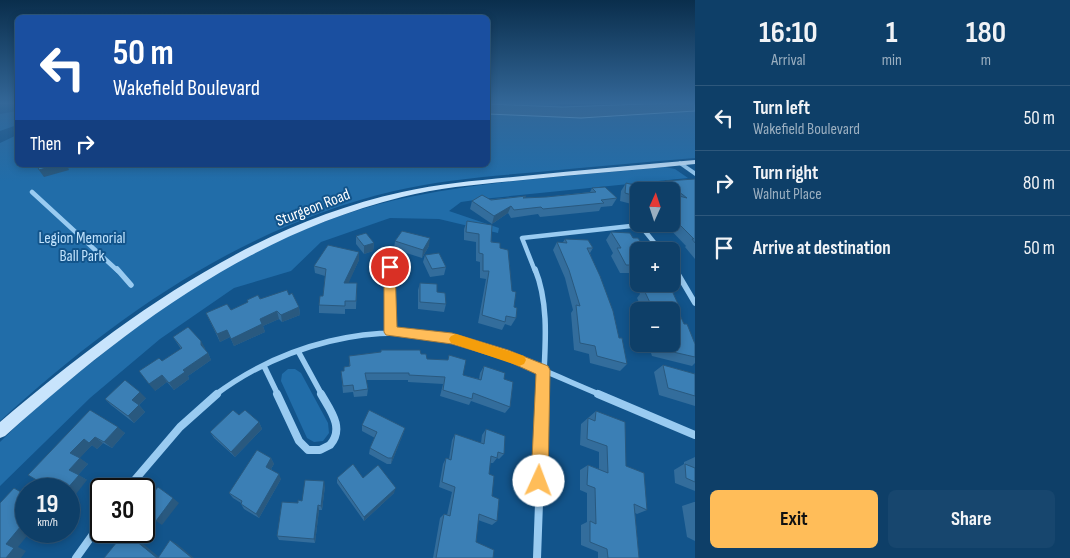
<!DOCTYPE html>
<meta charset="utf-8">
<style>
:root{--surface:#0e3f68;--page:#17466e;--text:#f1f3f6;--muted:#9bafc0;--line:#2e587c;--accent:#ffbd59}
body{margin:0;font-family:"Sofia Sans Condensed",sans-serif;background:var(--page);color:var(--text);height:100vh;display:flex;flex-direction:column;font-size:19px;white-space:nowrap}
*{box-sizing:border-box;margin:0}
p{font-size:16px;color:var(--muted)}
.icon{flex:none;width:28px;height:28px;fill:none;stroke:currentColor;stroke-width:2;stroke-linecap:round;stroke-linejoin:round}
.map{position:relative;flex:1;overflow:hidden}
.drawer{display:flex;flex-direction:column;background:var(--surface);width:375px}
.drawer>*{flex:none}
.top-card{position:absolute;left:15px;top:15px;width:475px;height:152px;border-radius:8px;box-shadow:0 2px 8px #0003,0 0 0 1px var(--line);background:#1a4fa0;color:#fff;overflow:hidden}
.needle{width:32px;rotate:3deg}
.buttons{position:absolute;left:630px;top:182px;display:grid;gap:10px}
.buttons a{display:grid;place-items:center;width:50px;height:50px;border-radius:8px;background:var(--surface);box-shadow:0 2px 8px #0003,0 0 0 1px var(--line);font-size:25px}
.speed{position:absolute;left:15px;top:478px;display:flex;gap:10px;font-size:25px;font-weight:700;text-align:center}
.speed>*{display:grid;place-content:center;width:65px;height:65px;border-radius:50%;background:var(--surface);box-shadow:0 2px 8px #0003,0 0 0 1px var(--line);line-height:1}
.speed small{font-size:12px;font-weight:400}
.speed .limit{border:2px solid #111;border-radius:8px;background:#fff;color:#111}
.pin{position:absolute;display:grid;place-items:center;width:42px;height:42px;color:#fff;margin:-21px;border:2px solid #fff;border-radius:50%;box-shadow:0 1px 5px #0007}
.me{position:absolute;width:55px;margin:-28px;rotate:2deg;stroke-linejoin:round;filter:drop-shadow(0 0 4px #0008)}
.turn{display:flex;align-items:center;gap:18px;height:105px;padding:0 15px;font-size:22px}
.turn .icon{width:65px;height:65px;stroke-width:2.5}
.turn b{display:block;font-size:35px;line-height:42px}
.then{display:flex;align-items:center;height:48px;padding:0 15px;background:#0003;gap:10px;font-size:19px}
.eta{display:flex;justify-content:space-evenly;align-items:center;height:85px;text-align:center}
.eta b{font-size:30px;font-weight:700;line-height:35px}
.cta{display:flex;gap:10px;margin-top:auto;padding:10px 15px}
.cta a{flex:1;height:58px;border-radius:8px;background:var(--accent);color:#111;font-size:20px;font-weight:700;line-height:58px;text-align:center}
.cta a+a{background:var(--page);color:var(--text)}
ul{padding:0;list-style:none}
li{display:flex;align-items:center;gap:15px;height:65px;padding:0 15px;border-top:1px solid var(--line)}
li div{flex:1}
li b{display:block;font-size:19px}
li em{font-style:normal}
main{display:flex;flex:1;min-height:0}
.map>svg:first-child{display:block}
</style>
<main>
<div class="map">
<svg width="695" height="558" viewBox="0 0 695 558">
<rect width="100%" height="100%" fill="#12548b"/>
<path fill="#216da9" d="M 488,103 L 554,103 L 562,107 L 488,104 Z
M 17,111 L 17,125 L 0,131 L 0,114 Z
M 695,111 L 695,158 C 643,162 590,167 538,172 C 490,176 441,180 394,191 C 241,227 114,317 0,421 L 0,143 L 17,135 L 18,165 L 488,165 L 488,114 L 594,118 Z
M 665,167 L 675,169 L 688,178 L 482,199 L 461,202 L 449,211 L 499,228 L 498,233 L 439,219 L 390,218 L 321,242 L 291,271 L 234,288 L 160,339 L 90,398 L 0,486 L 0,442 C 36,406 75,375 115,344 C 132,331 149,317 166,305 C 232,259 317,218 395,200 C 484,180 575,176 665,167 Z
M 288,369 L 295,369 L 301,373 L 328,423 L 329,433 L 323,441 L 314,442 L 307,438 L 281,381 L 282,374 Z"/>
<path fill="#3c6d95" stroke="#8bc8f4" d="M 672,103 L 695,103 L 695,111 L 581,118 L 488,114 L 488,104 L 562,107 Z"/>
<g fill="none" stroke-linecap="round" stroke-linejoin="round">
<path stroke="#99cbf1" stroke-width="4.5" d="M 32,192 L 118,271
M 671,264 L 676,271
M 390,267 L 390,271
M 535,271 L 522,238 L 640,225 L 661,251"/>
<path stroke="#99cbf1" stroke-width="5.5" d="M 117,269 L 131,285
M 390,269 L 390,332
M 535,269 C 551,308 544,355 543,395
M 675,269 L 695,303
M 298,351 L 322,395
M 264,366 L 278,395
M 215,395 C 282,345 373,320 455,340 C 506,352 553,375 601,395"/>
<path stroke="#99cbf1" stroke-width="8" d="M 277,394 L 299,441 L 308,450 L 320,450 L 330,445 C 345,428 330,410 321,394
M 598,394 L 695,435
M 127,489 L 180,427 L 217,394
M 76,558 L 101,523
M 537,558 L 543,394"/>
<path fill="#99cbf1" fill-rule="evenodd" d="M 680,161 L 695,171 L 695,176 L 678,164 L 677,163 Z"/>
<path fill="#c8e4fc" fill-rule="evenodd" d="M 695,160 L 695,164 C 638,170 580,174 523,180 C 483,184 441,187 402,197 C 245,236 123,331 5,436 L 0,438 L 0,422 C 118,322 247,226 402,192 C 442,183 482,180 523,176 C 580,170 638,165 695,160 Z"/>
</g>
<path fill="#336d9c" d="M 695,179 L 695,259 L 685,247 L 686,246 L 665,224 L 671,224 L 671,191 L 663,191 L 660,188 L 665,181 Z
M 626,183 L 639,191 L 639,206 L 620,201 L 621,191 Z
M 592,188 L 617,198 L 612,206 L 601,207 L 599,211 L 540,217 L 538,214 L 511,218 L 508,213 L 492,224 L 470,209 L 472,201 L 526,196 L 525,198 L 546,197 L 590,192 Z
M 467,221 L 500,248 L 514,307 L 516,318 L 511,326 L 505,324 L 502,330 L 478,323 L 486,279 L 480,278 L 480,262 L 476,261 L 476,242 L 464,240 L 464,229 Z
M 611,232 L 639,251 L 639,284 L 669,284 L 678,304 L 676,307 L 684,324 L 695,344 L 695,363 L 692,366 L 652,356 L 648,344 L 671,344 L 671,311 L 643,311 L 637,298 L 640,294 L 629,273 L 620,273 L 611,256 L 613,253 L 606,240 Z
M 356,236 L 374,243 L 373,251 L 364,254 L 356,244 Z
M 565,239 L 593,248 L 590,253 L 627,364 L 620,371 L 590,363 L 589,354 L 574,350 L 571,313 L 573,310 L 565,278 L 553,250 L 557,242 L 563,242 Z
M 395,241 L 429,246 L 422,258 L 394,249 Z
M 359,252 L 359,260 L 348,283 L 357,283 L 356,309 L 345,309 L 345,314 L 319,313 L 319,305 L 323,296 L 325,276 L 315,273 L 314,266 Z
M 425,255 L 446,267 L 444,275 L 430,277 L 423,262 Z
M 420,283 L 446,304 L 444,312 L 418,309 L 418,290 Z
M 289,295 L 299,307 L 300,315 L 282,322 L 279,319 L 263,326 L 265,332 L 234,346 L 230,337 L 220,342 L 206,313 L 231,310 L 248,302 L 247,300 Z
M 173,337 L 205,348 L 205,350 L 208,353 L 211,360 L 188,376 L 189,379 L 174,390 L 167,382 L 155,391 L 162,361 L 181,349 Z
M 381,350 L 421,354 L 427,359 L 448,360 L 449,355 L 463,375 L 479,379 L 480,373 L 484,366 L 504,379 L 510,407 L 505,413 L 471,401 L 469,405 L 440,396 L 443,384 L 408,382 L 408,380 L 366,380 L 368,389 L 367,396 L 354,397 L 353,392 L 343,393 L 341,371 L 344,371 L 344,367 L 349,366 L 349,356 L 381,352 Z
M 663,365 L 695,374 L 695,406 L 659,395 L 654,372 Z
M 146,398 L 139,405 L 145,412 L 134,423 L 111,405 L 105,399 Z
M 90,410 L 125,433 L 112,448 L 103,443 L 97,449 L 92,445 L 79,458 L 88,464 L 78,475 L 87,480 L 47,486 Z
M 596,411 L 626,466 L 647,510 L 637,514 L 635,513 L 639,558 L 598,558 L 598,552 L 581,545 L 581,525 L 587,522 L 587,493 L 580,490 L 580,470 L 588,465 L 599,469 L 599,452 L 580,445 L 581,424 Z
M 259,422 L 262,429 L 235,457 L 214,438 L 210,432 Z
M 362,425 L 405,428 L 403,434 L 391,464 L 387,464 L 369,454 L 370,448 L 375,438 L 362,431 Z
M 486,429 L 504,454 L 499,459 L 497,458 L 493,463 L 490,463 L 489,474 L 492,496 L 497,521 L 492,525 L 478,520 L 476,542 L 493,558 L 433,558 L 440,518 L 444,514 L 447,515 L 452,492 L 439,487 L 443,464 L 446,458 L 449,459 L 452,440 L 455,434 L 481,443 L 482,435 Z
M 695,457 L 695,491 L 675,483 L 674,470 L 684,464 L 684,462 Z
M 271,458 L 274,464 L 271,469 L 281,479 L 259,518 L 244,509 L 241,504 L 241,503 L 233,498 L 229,493 Z
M 337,478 L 363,478 L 394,493 L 364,521 L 337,483 Z
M 325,486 L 322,510 L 319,510 L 315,543 L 279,540 L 277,536 L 302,501 Z
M 694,502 L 695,502 L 695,541 L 687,537 L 682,506 Z"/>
<path fill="#29597f" d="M 56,165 L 67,165 L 69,170 L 44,177 L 39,170 Z
M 511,206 L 508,213 L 492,224 L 494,216 Z
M 430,238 L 429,246 L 422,258 L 423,250 Z
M 374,243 L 373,251 L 364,254 L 364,246 Z
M 359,252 L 359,260 L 345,291 L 344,283 Z
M 299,307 L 300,315 L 282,322 L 281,315 Z
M 277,311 L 279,319 L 263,326 L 265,332 L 234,346 L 231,339 L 260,319 Z
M 227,330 L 230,337 L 220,342 L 217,334 Z
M 201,341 L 205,348 L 204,352 L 201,345 Z
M 208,353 L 211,360 L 188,376 L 189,379 L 174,390 L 169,383 L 183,370 Z
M 162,375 L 167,382 L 155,391 L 149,384 Z
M 140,392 L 146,398 L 138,406 L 132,400 Z
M 139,405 L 145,412 L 134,423 L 128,416 Z
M 259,422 L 262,429 L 235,457 L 231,452 Z
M 118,427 L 125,433 L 112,448 L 104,442 Z
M 405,428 L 403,434 L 391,464 L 392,458 Z
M 95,437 L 103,443 L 97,449 L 89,443 Z
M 84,439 L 92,445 L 79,459 L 70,453 Z
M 80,458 L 88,464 L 78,475 L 69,470 Z
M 271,458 L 274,464 L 269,472 L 266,467 Z
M 279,474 L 281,479 L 259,518 L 256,514 Z
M 79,475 L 87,480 L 69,503 L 69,489 L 67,489 Z
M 324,481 L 325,486 L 322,510 L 321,506 Z
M 396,488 L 394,493 L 364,521 L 364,517 Z
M 173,498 L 179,503 L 162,525 L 156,521 Z
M 318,505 L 319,510 L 315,543 L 314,539 Z
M 26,520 L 26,531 L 31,531 L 18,547 L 26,551 L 21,558 L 6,558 L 6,544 Z
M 125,532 L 133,535 L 160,558 L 157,558 Z
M 170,540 L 177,544 L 194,558 L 192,558 Z"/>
<path fill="#3b7fb5" stroke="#29597f" d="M 37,165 L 56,165 L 39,170 Z
M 695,179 L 695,243 L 692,239 L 694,239 L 671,216 L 671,194 L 687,198 L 665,181 Z
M 626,183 L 646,188 L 645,191 L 639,191 L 639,197 L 625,193 Z
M 605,187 L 617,198 L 601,200 L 604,203 L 543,209 L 541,207 L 514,210 L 511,206 L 494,216 L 472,201 L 482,195 L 491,200 L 526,196 L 523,198 L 546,197 L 596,192 L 592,188 Z
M 467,221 L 492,225 L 491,242 L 500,243 L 500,248 L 508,250 L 512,291 L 516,292 L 514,307 L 517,308 L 516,318 L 506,316 L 505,322 L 482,315 L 489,271 L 483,271 L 483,254 L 479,253 L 479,234 L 466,232 Z
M 402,231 L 430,238 L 423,250 L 395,241 Z
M 611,232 L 630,233 L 633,238 L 638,238 L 647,251 L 639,251 L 639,272 L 635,265 L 626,265 L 617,248 L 621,248 Z
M 366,233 L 374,243 L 364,246 L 356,236 Z
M 565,239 L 588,240 L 593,248 L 587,248 L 600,276 L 613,311 L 619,338 L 622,338 L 627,364 L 597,356 L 595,346 L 580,343 L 576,305 L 580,306 L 569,270 L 557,242 L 567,243 Z
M 328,245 L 359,252 L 344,283 L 357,283 L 356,301 L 345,301 L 345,306 L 319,305 L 320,296 L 323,296 L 326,269 L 314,266 Z
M 439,253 L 446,267 L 432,269 L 425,255 Z
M 420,283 L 437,284 L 437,292 L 445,293 L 446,304 L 420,302 Z
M 646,284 L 669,284 L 678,304 L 675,304 L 684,324 L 687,324 L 695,344 L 695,357 L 660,349 L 658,344 L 671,344 L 671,311 L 654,311 L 644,290 L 649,291 Z
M 287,290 L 289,295 L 292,293 L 299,307 L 281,315 L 277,311 L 260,319 L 262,324 L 231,339 L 227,330 L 217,334 L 206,313 L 227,304 L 231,310 L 248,302 L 247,300 L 258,295 L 260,299 Z
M 188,327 L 201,341 L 201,345 L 208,353 L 183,370 L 185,372 L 169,383 L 162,375 L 149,384 L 139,371 L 159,358 L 162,361 L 182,348 L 173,337 Z
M 381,350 L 420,350 L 421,354 L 426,354 L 427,359 L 448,360 L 449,355 L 466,360 L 463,375 L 481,380 L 484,366 L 505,373 L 504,379 L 513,382 L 510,407 L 473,393 L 472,399 L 443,390 L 445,377 L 409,375 L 409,373 L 365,373 L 368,389 L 354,391 L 353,385 L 343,386 L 341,371 L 344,371 L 344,367 L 350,366 L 349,356 L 381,352 Z
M 663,365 L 695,374 L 695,396 L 668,388 Z
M 125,380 L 140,392 L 132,400 L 139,405 L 128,416 L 105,399 Z
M 90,410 L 118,427 L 104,442 L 95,437 L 89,443 L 84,439 L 70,453 L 80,458 L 69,470 L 79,475 L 67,489 L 45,489 L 47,486 L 28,475 Z
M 233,410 L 239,415 L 245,410 L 259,422 L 231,452 L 210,432 Z
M 369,410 L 405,428 L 392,458 L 388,458 L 370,448 L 377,432 L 362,425 Z
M 596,411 L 625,422 L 626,466 L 644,473 L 647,510 L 634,504 L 639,558 L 608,558 L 607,549 L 590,542 L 590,521 L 596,524 L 595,488 L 587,485 L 588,465 L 608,473 L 607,446 L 587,439 L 588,418 L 595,421 Z
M 486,429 L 505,436 L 504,454 L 498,452 L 497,458 L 491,456 L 489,474 L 494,476 L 492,496 L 499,499 L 497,521 L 479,514 L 476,542 L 494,550 L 493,558 L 436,558 L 444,514 L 450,516 L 455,487 L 442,482 L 446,458 L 451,460 L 455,434 L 484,444 Z
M 257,450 L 271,458 L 266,467 L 279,474 L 256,514 L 241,504 L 242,501 L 229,493 Z
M 353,464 L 363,478 L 378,465 L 396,488 L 364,517 L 337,478 Z
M 685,464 L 695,468 L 695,482 L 686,478 Z
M 305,480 L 324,481 L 321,506 L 318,505 L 314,539 L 277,536 L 282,502 L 298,503 L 298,500 L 302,501 Z
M 158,487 L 173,498 L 156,521 L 144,512 L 144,504 Z
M 14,488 L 26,495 L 26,520 L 6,544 L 14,548 L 6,558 L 0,558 L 0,503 Z
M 125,532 L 157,558 L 104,558 Z
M 170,540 L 192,558 L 158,558 Z"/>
<linearGradient id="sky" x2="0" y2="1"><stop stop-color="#0a2e4c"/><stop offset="0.57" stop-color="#336798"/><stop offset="1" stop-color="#336798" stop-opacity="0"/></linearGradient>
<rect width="695" height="181" fill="url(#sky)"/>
<path fill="#ffbd59" stroke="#a67b3a" d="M 390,263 L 395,267 L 397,327 L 452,333 L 508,350 L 548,366 L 550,370 L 548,481 L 545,487 L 539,489 L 533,487 L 531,481 L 536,374 L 505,360 L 452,344 L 386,335 L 384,332 L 384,267 Z"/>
<path fill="#f59e0b" d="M 456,334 L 524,356 L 526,360 L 524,364 L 519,366 L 451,343 L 449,339 L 451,336 Z"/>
<g text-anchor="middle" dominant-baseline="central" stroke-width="4" stroke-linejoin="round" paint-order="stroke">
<g font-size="16" fill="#fff" stroke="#12548b">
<text transform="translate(313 208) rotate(-21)">Sturgeon Road</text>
</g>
<g font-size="16" fill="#c0e2fc" stroke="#12548b">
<text x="82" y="238">Legion Memorial<tspan x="82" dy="18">Ball Park</tspan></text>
</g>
</g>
</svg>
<div class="buttons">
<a><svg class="needle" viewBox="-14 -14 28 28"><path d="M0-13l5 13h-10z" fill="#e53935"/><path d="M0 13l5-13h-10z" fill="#9bafc0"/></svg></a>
<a>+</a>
<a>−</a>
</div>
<div class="speed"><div>19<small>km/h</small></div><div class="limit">30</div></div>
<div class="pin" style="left:390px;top:267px;background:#d93025"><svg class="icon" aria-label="arrive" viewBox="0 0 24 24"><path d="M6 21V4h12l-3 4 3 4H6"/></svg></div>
<svg class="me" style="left:539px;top:481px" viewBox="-20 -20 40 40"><circle r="19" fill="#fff"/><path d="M0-13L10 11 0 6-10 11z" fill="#ffbd59"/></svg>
<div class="top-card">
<div class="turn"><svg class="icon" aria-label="left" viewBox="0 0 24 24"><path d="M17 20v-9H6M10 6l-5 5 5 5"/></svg><div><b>50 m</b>Wakefield Boulevard</div></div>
<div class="then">Then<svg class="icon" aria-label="right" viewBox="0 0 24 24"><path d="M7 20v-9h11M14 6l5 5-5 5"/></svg></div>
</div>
</div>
<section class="drawer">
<div class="eta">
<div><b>16:10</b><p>Arrival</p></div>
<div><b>1</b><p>min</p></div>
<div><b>180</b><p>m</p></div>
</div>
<ul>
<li><svg class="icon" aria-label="left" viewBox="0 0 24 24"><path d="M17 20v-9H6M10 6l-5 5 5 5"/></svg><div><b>Turn left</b><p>Wakefield Boulevard</p></div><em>50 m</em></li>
<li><svg class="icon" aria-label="right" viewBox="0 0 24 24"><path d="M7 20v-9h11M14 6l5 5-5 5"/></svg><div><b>Turn right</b><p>Walnut Place</p></div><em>80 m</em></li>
<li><svg class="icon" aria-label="arrive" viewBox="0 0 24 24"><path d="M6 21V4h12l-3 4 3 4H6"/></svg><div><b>Arrive at destination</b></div><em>50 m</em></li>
</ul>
<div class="cta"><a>Exit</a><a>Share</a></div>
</section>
</main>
